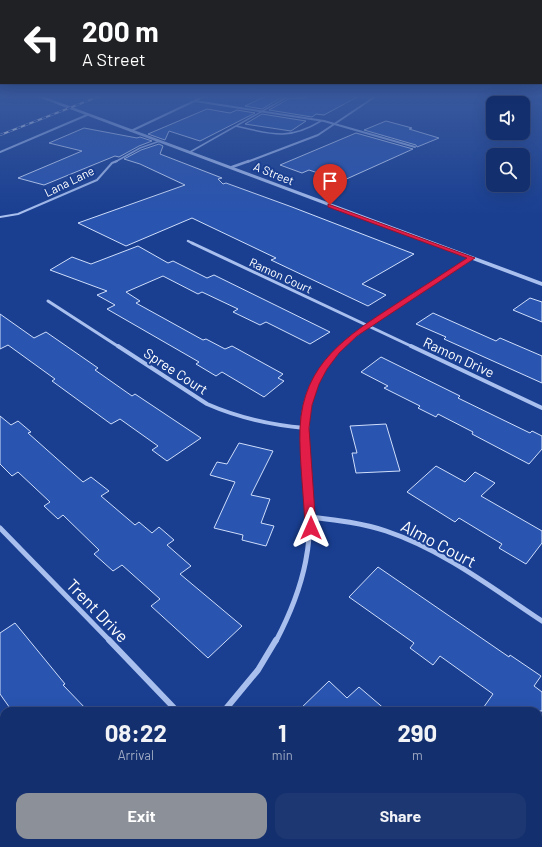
<!DOCTYPE html>
<style>
:root{--surface:#142f6d;--page:#1d3772;--text:#f1f3f6;--muted:#9da9c2;--line:#334a80;--accent:#8c9099}
body{margin:0;font-family:Barlow,sans-serif;background:var(--page);color:var(--text);height:100vh;display:flex;flex-direction:column;font-size:15px;white-space:nowrap}
*{box-sizing:border-box;margin:0}
p{font-size:13px;color:var(--muted)}
.icon{flex:none;width:22px;height:22px;fill:none;stroke:currentColor;stroke-width:2;stroke-linecap:round;stroke-linejoin:round}
.map{position:relative;flex:1;overflow:hidden}
.drawer{position:absolute;left:0px;top:707px;width:542px;height:140px;display:flex;flex-direction:column;background:var(--surface);border-radius:12px 12px 0 0;box-shadow:0 4px 16px #0002,0 0 0 1px var(--line)}
.drawer>*{flex:none}
.top-card{position:absolute;left:0px;top:0px;width:542px;height:84px;box-shadow:0 4px 16px #0002,0 0 0 1px var(--line);background:#202124;color:#fff;overflow:hidden}
.buttons{position:absolute;left:486px;top:96px;display:grid;gap:8px}
.buttons a{display:grid;place-items:center;width:44px;height:44px;border-radius:8px;background:var(--surface);box-shadow:0 4px 16px #0002,0 0 0 1px var(--line);font-size:20px}
.pin{position:absolute;display:grid;place-items:center;width:34px;height:34px;color:#fff;margin:-41px -17px;border-radius:50% 50% 50% 0;rotate:-45deg;box-shadow:0 0 4px #0007}
.pin .icon{rotate:45deg}
.me{position:absolute;width:44px;margin:-22px;rotate:0deg;stroke-linejoin:round;filter:drop-shadow(0 0 3px #0008)}
.turn{display:flex;align-items:center;gap:14px;height:84px;padding:0 16px;font-size:18px}
.turn .icon{width:52px;height:52px;stroke-width:2.5}
.turn b{display:block;font-size:28px;line-height:34px}
.eta{display:flex;justify-content:space-evenly;align-items:center;height:68px;text-align:center}
.eta b{font-size:24px;font-weight:700;line-height:28px}
.button{display:flex;gap:8px;margin-top:auto;padding:8px 16px}
.button a{flex:1;height:46px;border-radius:12px;background:var(--accent);color:#fff;font-size:16px;font-weight:700;line-height:46px;text-align:center}
.button a+a{background:var(--page);color:var(--text)}
.map>svg:first-child{display:block}
</style>
<div class="map">
<svg width="542" height="847" viewBox="0 0 542 847">
<rect width="100%" height="100%" fill="#1a3f91"/>
<path fill="#2954af" stroke="#cfdefb" d="M 266,96 L 282,97 L 262,109 L 245,106 Z
M 308,96 L 359,96 L 324,115 L 316,114 L 312,117 L 269,110 L 290,98 L 303,98 Z
M 207,109 L 230,113 L 237,110 L 255,113 L 200,141 L 169,131 L 165,140 L 148,134 Z
M 262,114 L 306,121 L 291,131 L 245,124 Z
M 386,121 L 412,128 L 409,129 L 439,138 L 417,147 L 416,145 L 364,130 Z
M 84,128 L 137,138 L 140,137 L 152,141 L 139,146 L 119,157 L 115,156 L 44,185 L 18,178 L 82,151 L 49,143 Z
M 356,133 L 413,149 L 342,181 L 309,170 L 302,173 L 280,165 Z
M 159,144 L 163,146 L 160,154 L 222,178 L 218,179 L 223,184 L 226,183 L 292,207 L 414,254 L 362,284 L 386,295 L 368,306 L 271,260 L 276,258 L 192,218 L 126,246 L 78,223 L 185,185 L 140,164 L 124,159 L 141,150 Z
M 138,246 L 168,263 L 173,261 L 207,278 L 214,275 L 330,332 L 310,344 L 266,322 L 260,325 L 233,312 L 238,309 L 202,292 L 198,294 L 163,276 L 126,292 L 140,301 L 136,303 L 203,340 L 206,339 L 225,349 L 232,346 L 283,374 L 278,378 L 284,381 L 264,397 L 222,372 L 216,376 L 196,364 L 199,362 L 107,309 L 115,305 L 97,295 L 107,291 L 50,270 L 72,257 L 91,264 Z
M 530,298 L 542,302 L 542,322 L 513,310 Z
M 433,313 L 496,341 L 500,338 L 542,356 L 542,383 L 444,339 L 446,337 L 416,324 Z
M 0,314 L 34,338 L 46,332 L 98,368 L 95,370 L 132,396 L 135,394 L 201,438 L 167,461 L 152,450 L 158,446 L 120,419 L 111,424 L 52,381 L 55,379 L 8,345 L 0,349 Z
M 381,357 L 460,396 L 458,398 L 497,417 L 530,433 L 532,431 L 542,436 L 542,449 L 529,464 L 472,434 L 473,432 L 438,414 L 436,417 L 418,408 L 420,406 L 384,388 L 388,386 L 361,372 Z
M 0,416 L 11,425 L 18,421 L 31,432 L 28,433 L 83,482 L 91,477 L 109,491 L 101,496 L 135,525 L 139,522 L 152,533 L 159,527 L 174,540 L 167,545 L 191,566 L 180,574 L 242,626 L 208,658 L 151,606 L 160,599 L 122,565 L 113,571 L 94,554 L 99,550 L 63,515 L 58,519 L 44,506 L 50,502 L 18,472 L 12,476 L 0,464 Z
M 386,424 L 400,471 L 356,473 L 352,453 L 357,453 L 350,426 Z
M 239,443 L 273,451 L 251,495 L 270,499 L 261,523 L 274,526 L 266,546 L 242,540 L 243,535 L 214,528 L 235,482 L 210,475 L 217,462 L 227,464 Z
M 436,466 L 465,482 L 475,472 L 495,483 L 481,496 L 542,531 L 542,543 L 526,564 L 499,548 L 502,544 L 459,518 L 455,522 L 407,492 Z
M 378,567 L 509,657 L 510,655 L 541,676 L 534,686 L 542,692 L 542,711 L 481,711 L 493,694 L 440,656 L 433,665 L 410,648 L 414,643 L 349,597 Z
M 15,623 L 65,684 L 63,685 L 88,711 L 12,711 L 0,694 L 0,633 Z
M 329,681 L 347,698 L 359,687 L 387,711 L 298,711 Z"/>
<g fill="none" stroke-linecap="round" stroke-linejoin="round">
<path stroke="#a9c0ef" stroke-width="1.5" d="M 236,126 C 271,134 288,141 321,121
M 190,152 L 289,96
M 115,162 L 140,148 L 160,141"/>
<path stroke="#a9c0ef" stroke-width="2" d="M 0,217 L 18,214 L 97,180 L 112,163 L 117,161"/>
<path stroke="#a9c0ef" stroke-width="2" d="M 195,101 L 324,121 L 415,147
M 131,131 L 205,96
M 0,152 L 87,115
M 247,162 L 318,135 L 376,96"/>
<path stroke="#a9c0ef" stroke-width="2.5" d="M 232,167 L 249,161
M 188,241 L 194,244"/>
<path stroke="#a9c0ef" stroke-width="3" d="M 192,243 L 413,347
M 48,301 L 119,347
M 342,347 L 369,324 L 472,258"/>
<path stroke="#a9c0ef" stroke-width="4" d="M 118,346 L 207,404 C 239,418 271,425 305,428
M 411,346 L 542,408
M 309,477 C 304,427 304,384 343,346"/>
<path stroke="#a9c0ef" stroke-width="5" d="M 311,517 C 336,520 362,523 386,531 C 443,550 492,588 542,621
M 0,528 L 110,641
M 276,641 C 306,584 314,541 309,476"/>
<path stroke="#a9c0ef" stroke-width="6" d="M 109,640 L 177,711
M 224,711 L 258,670 L 276,640
M 304,843 L 308,847
M 88,847 L 92,843"/>
<path fill="#a9c0ef" fill-rule="evenodd" d="M 31,96 L 45,97 L 542,282 L 542,286 L 43,99 Z"/>
<g stroke="#fff" stroke-width="2">
<path id="rail" d="M 0,135 L 100,96"/>
</g>
<use href="#rail" stroke="#1a3f91" stroke-width="1.5" stroke-dasharray="4.5" stroke-linecap="butt"/>
</g>
<linearGradient id="sky" x2="0" y2="1"><stop stop-color="#0e2350"/><stop offset="0.45" stop-color="#38589d"/><stop offset="1" stop-color="#38589d" stop-opacity="0"/></linearGradient>
<rect width="542" height="214" fill="url(#sky)"/>
<path fill="#e11d48" stroke="#92132f" d="M 328,204 L 475,258 L 357,336 L 339,353 L 327,369 L 319,384 L 312,405 L 309,428 L 316,528 L 311,532 L 305,528 C 304,496 299,459 300,428 C 303,363 347,336 396,304 C 419,289 443,274 467,258 L 328,207 Z"/>
<g text-anchor="middle" dominant-baseline="central" stroke-width="4" stroke-linejoin="round" paint-order="stroke">
<g font-size="12" fill="#fff" stroke="#1a3f91">
<text transform="translate(274 173) rotate(22)">A Street</text>
<text transform="translate(69 181) rotate(-26)">Lana Lane</text>
<text transform="translate(281 275) rotate(25)">Ramon Court</text>
</g>
<g font-size="14" fill="#fff" stroke="#1a3f91">
<text transform="translate(459 357) rotate(25)">Ramon Drive</text>
<text transform="translate(176 371) rotate(33)">Spree Court</text>
</g>
<g font-size="17" fill="#fff" stroke="#1a3f91">
<text transform="translate(439 543) rotate(28)">Almo Court</text>
<text transform="translate(98 610) rotate(46)">Trent Drive</text>
</g>
</g>
</svg>
<div class="buttons">
<a><svg class="icon" aria-label="sound" viewBox="0 0 24 24"><path d="M4 9h4l5-4v14l-5-4H4zM17 9q2 3 0 6"/></svg></a>
<a><svg class="icon" aria-label="search" viewBox="0 0 24 24"><circle cx="10" cy="10" r="6"/><path d="M15 15l6 6"/></svg></a>
</div>
<div class="pin" style="left:330px;top:205px;background:#d93025"><svg class="icon" aria-label="arrive" viewBox="0 0 24 24"><path d="M6 21V4h12l-3 4 3 4H6"/></svg></div>
<svg class="me" style="left:311px;top:528px" viewBox="-20 -20 40 40"><path d="M0-17L14 15 0 8-14 15z" fill="#e11d48" stroke="#fff" stroke-width="4"/></svg>
<div class="top-card">
<div class="turn"><svg class="icon" aria-label="left" viewBox="0 0 24 24"><path d="M17 20v-9H6M10 6l-5 5 5 5"/></svg><div><b>200 m</b>A Street</div></div>
</div>
<section class="drawer">
<div class="eta">
<div><b>08:22</b><p>Arrival</p></div>
<div><b>1</b><p>min</p></div>
<div><b>290</b><p>m</p></div>
</div>
<div class="button"><a>Exit</a><a>Share</a></div>
</section>
</div>
